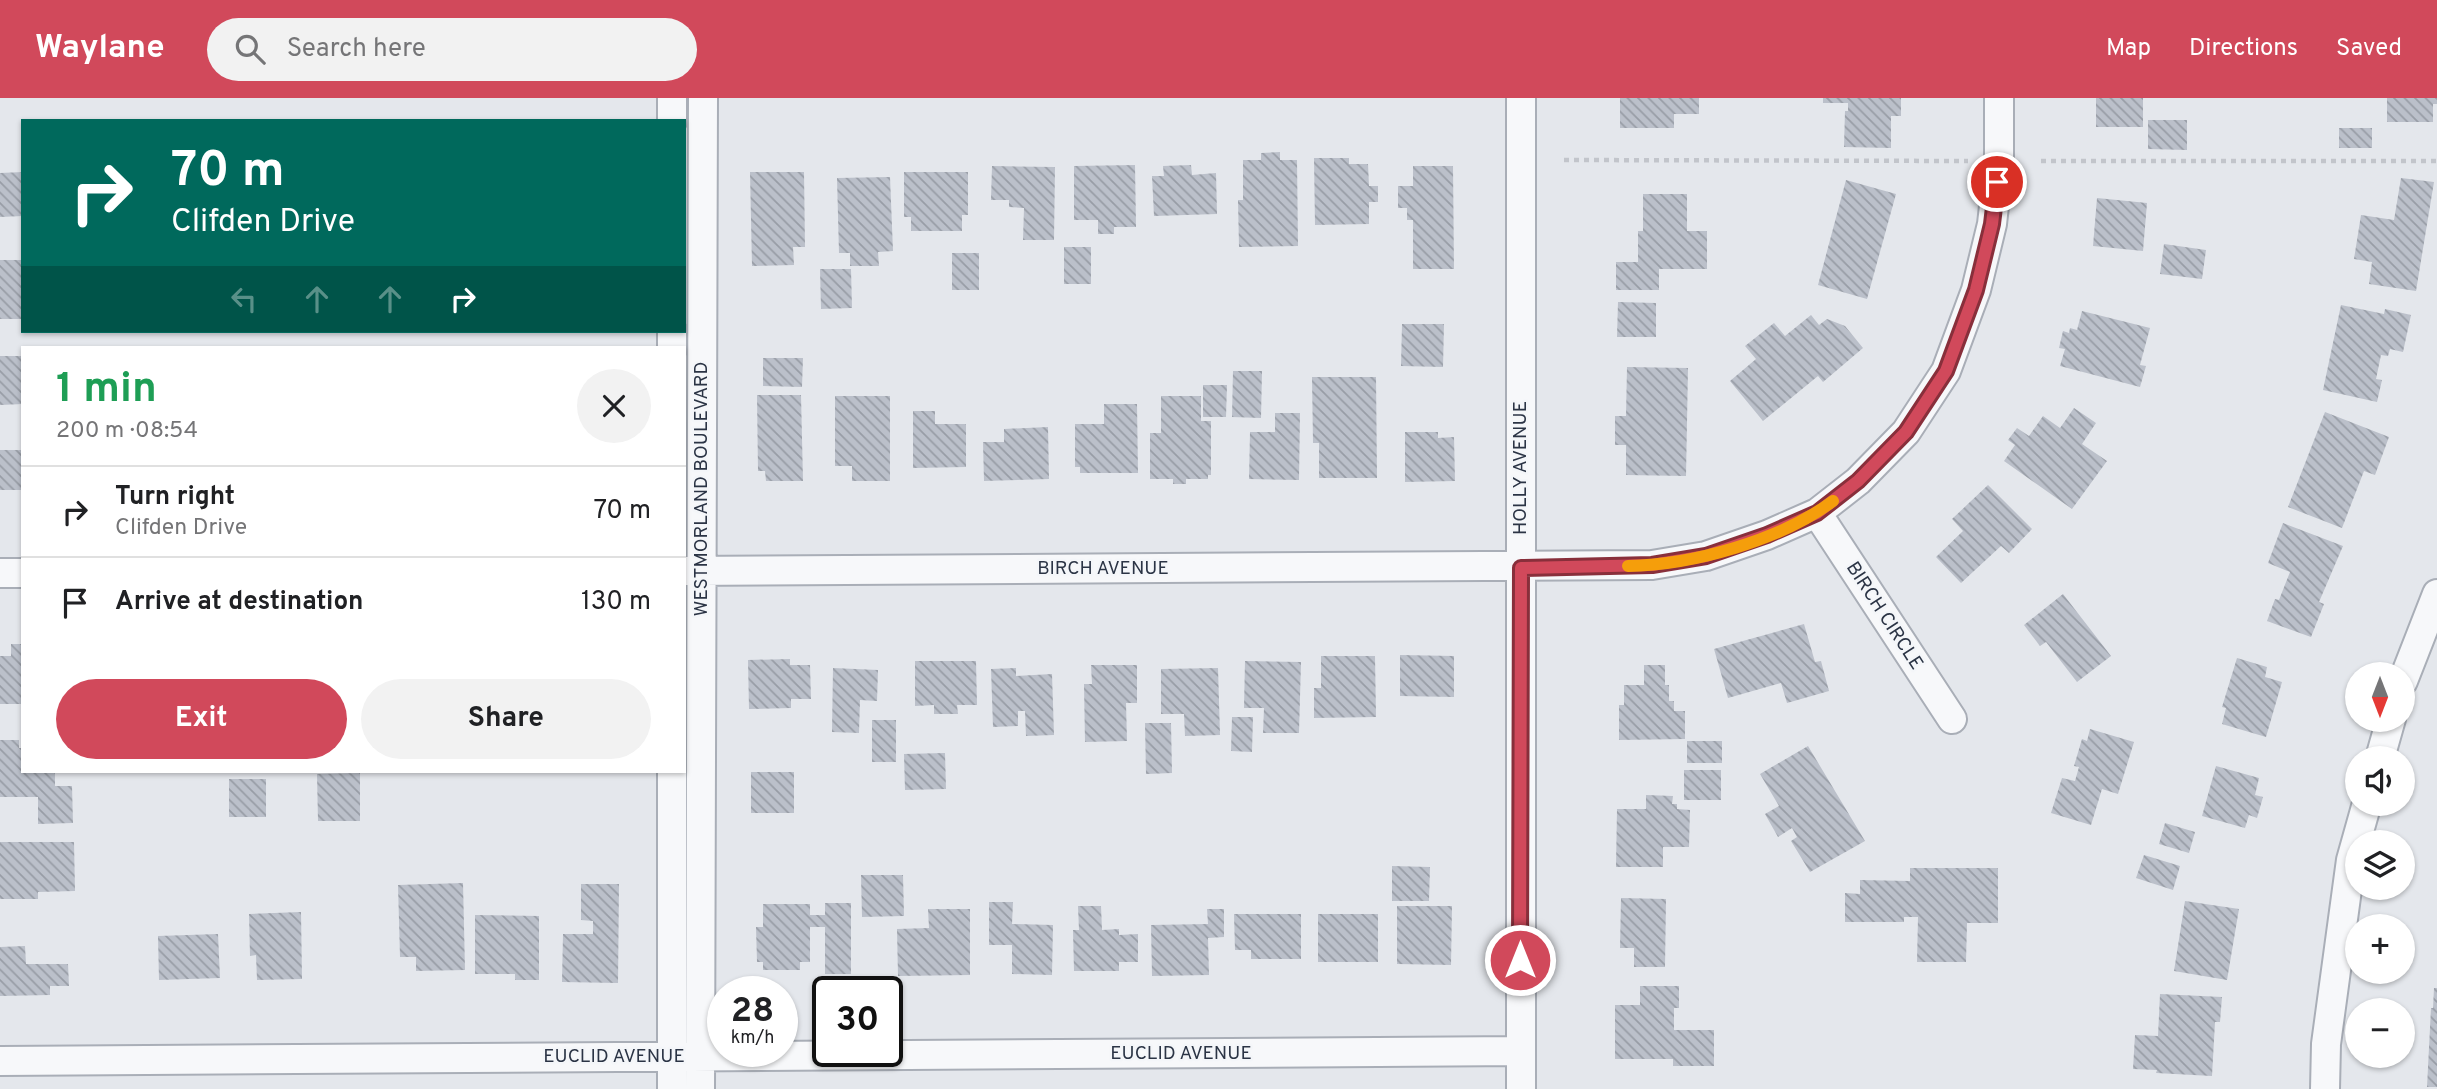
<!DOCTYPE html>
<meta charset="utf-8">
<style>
:root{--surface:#fff;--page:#f2f2f2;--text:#202124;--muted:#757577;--line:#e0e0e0;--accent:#d1495b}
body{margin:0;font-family:Overpass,sans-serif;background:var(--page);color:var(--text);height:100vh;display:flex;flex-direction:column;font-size:26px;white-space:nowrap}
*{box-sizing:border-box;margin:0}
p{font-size:23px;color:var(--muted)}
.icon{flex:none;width:38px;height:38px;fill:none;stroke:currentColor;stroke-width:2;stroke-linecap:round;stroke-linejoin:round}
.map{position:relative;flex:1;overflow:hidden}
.details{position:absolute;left:21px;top:248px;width:665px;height:427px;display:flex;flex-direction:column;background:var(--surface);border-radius:0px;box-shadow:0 2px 5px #0004}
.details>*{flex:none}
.top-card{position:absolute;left:21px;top:21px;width:665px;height:214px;border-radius:0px;box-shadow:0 2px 5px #0004;background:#00695c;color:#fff;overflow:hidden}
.needle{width:46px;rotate:180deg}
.controls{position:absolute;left:2345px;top:564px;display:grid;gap:14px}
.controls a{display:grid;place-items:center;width:70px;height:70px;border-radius:50%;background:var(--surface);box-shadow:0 2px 5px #0004;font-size:35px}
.speed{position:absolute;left:707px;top:878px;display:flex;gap:14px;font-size:35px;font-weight:700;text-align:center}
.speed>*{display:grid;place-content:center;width:91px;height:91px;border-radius:50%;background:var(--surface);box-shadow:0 2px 5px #0004;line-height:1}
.speed small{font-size:18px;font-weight:400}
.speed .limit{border:4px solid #111;border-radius:10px;background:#fff;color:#111}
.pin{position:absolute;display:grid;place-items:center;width:60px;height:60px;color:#fff;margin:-30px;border:4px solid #fff;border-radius:50%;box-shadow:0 2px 7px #0007}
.me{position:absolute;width:77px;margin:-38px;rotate:0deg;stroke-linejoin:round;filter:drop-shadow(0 0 5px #0008)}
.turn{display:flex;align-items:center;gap:24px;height:147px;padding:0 35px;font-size:32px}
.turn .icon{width:91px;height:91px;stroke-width:2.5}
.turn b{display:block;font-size:49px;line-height:60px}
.lanes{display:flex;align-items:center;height:66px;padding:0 35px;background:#0003;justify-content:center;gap:35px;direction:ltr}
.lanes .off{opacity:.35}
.round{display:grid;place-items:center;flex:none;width:74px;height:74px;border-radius:37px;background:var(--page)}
.summary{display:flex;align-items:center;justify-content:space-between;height:119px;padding:0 35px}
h1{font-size:42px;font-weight:700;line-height:52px;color:#1e9e55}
.primary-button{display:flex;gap:14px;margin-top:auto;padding:14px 35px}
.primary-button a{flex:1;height:80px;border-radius:42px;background:var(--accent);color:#fff;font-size:28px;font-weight:700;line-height:80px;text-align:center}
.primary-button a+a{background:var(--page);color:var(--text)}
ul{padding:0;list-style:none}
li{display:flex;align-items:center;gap:21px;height:91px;padding:0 35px;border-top:2px solid var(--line)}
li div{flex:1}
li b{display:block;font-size:26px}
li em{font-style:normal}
header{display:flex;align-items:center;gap:42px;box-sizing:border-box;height:98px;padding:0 35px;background:var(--accent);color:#fff}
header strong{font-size:33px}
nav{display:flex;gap:38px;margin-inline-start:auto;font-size:24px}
.search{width:490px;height:63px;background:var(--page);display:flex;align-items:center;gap:18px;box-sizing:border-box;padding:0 24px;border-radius:38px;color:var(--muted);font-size:26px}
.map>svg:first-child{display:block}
</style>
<header>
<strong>Waylane</strong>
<div class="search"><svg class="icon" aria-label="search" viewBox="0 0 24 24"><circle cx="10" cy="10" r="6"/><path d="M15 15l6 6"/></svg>Search here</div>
<nav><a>Map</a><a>Directions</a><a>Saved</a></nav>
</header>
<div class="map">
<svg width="2437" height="991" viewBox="0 0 2437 991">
<defs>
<pattern id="building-back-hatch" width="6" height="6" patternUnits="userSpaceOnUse" patternTransform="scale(1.75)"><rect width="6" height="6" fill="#bbc0ca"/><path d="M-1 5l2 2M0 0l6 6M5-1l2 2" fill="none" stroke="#989da6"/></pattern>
</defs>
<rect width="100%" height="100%" fill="#e4e7ec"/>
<path fill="url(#building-back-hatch)" d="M 1620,0 L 1699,0 L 1699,16 L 1674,16 L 1674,30 L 1620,30 Z
M 1823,0 L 1901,0 L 1901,18 L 1891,18 L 1891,50 L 1844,49 L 1845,13 L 1848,13 L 1848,5 L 1823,5 Z
M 2096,0 L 2143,0 L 2143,29 L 2096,29 Z
M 2387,0 L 2437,0 L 2437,6 L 2433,6 L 2433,24 L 2387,24 Z
M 2148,22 L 2187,22 L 2187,52 L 2148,51 Z
M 2339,30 L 2372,30 L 2372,50 L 2339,50 Z
M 1280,54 L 1280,62 L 1297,62 L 1298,148 L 1239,149 L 1238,102 L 1243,102 L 1243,62 L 1261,62 L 1261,55 Z
M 1314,60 L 1349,60 L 1349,66 L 1368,66 L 1369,88 L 1378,88 L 1378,104 L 1369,104 L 1369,126 L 1315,127 Z
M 1135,67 L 1136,129 L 1114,129 L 1114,136 L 1098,136 L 1098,122 L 1074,122 L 1074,68 Z
M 1191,67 L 1192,77 L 1216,75 L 1217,116 L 1154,118 L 1152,78 L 1164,78 L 1163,68 Z
M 992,68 L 1055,69 L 1054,142 L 1023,142 L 1024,110 L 1009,109 L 1009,102 L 991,102 Z
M 1413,68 L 1453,68 L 1454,171 L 1413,171 L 1413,122 L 1407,122 L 1407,110 L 1398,110 L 1398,88 L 1413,88 Z
M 23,74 L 23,118 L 0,119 L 0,75 Z
M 750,74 L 804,74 L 805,149 L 793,149 L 794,167 L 752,168 Z
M 904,74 L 968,74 L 968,117 L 962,117 L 962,133 L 911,133 L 911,119 L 904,119 Z
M 890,79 L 893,153 L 878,154 L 879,168 L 850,168 L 850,155 L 839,155 L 837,80 Z
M 2401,80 L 2434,84 L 2416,193 L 2369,186 L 2372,164 L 2354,161 L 2361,117 L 2394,122 Z
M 1846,82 L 1896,96 L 1867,201 L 1818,187 Z
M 1643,96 L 1687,96 L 1687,133 L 1707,133 L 1707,171 L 1659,171 L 1659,192 L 1616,192 L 1616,164 L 1638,164 L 1638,133 L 1643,133 Z
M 2097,100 L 2147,105 L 2143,153 L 2093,148 Z
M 2164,146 L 2206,152 L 2202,181 L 2160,176 Z
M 1064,149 L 1091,149 L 1091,186 L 1064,186 Z
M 952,155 L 979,155 L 979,192 L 952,192 Z
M 0,162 L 23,162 L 23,221 L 0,221 Z
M 820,171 L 851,171 L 852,210 L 821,211 Z
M 1618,204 L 1656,205 L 1656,239 L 1617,239 Z
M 2341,207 L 2384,216 L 2385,211 L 2411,217 L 2403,254 L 2390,251 L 2388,258 L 2381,257 L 2376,281 L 2382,282 L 2377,304 L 2323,292 Z
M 2082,213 L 2150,230 L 2140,267 L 2146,268 L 2140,289 L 2060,268 L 2065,251 L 2059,250 L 2063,233 L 2069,235 L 2070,230 L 2077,232 Z
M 1811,217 L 1819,227 L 1827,221 L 1845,228 L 1863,250 L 1823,284 L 1818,278 L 1763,323 L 1730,283 L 1756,261 L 1745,248 L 1774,225 L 1785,238 Z
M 1402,226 L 1444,226 L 1443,269 L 1401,268 Z
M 0,258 L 23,258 L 23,306 L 0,307 Z
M 763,260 L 803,260 L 802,289 L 763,288 Z
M 1627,269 L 1688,270 L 1686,378 L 1626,377 L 1626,347 L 1615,347 L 1615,318 L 1626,318 Z
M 1233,273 L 1262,273 L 1261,320 L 1232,319 Z
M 1312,279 L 1376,279 L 1377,380 L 1319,380 L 1319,345 L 1313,345 Z
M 1203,287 L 1227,287 L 1226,319 L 1203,319 Z
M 757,297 L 801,297 L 803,383 L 766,383 L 765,373 L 758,373 Z
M 835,298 L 890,298 L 890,383 L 852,383 L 852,368 L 835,368 Z
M 1161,298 L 1201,298 L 1201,323 L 1211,323 L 1211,377 L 1208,377 L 1208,381 L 1186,381 L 1186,386 L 1173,386 L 1173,381 L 1150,381 L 1150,335 L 1161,335 Z
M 1104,306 L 1137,306 L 1138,375 L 1080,375 L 1080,369 L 1075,369 L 1075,326 L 1104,326 Z
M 2074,310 L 2096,325 L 2082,346 L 2107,363 L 2072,411 L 2004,363 L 2015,347 L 2008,342 L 2017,330 L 2029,338 L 2043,318 L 2060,330 Z
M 913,313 L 935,313 L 935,326 L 966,326 L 966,369 L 913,370 Z
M 2325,314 L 2389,339 L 2375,377 L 2364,373 L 2342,430 L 2288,409 Z
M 1275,315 L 1300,315 L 1299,382 L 1249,381 L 1250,334 L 1275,334 Z
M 1048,329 L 1049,381 L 984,383 L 983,344 L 1004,344 L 1004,331 Z
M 1405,334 L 1438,334 L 1438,340 L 1454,339 L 1455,383 L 1405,384 Z
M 0,352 L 23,352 L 23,392 L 0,392 Z
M 1988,387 L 2032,431 L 2009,455 L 2001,448 L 1961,485 L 1936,459 L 1963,433 L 1952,421 Z
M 2283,425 L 2343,448 L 2319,504 L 2324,506 L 2311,539 L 2267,523 L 2275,501 L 2279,502 L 2290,474 L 2268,465 Z
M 2063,496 L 2111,558 L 2077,584 L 2046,544 L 2040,548 L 2024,527 Z
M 1804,526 L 1815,564 L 1821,563 L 1829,593 L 1787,605 L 1781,585 L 1728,600 L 1714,551 Z
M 11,546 L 23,546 L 23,606 L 0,606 L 0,558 L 11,558 Z
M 1400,557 L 1454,558 L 1454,599 L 1400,598 Z
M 1321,558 L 1375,558 L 1376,619 L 1314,620 L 1314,590 L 1321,590 Z
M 2237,560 L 2267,569 L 2265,579 L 2282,584 L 2266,639 L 2222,626 L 2226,610 L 2222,609 Z
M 790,561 L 790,567 L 810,567 L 811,601 L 791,601 L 791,610 L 749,611 L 748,562 Z
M 915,563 L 976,563 L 977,607 L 957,607 L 958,616 L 934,616 L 934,607 L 915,608 Z
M 1245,563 L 1301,564 L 1299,635 L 1263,635 L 1264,610 L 1244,610 Z
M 1091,567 L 1137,567 L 1137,605 L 1126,605 L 1127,643 L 1085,644 L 1084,586 L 1092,586 Z
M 1644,567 L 1665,567 L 1665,587 L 1669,587 L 1669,603 L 1674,603 L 1674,613 L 1685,613 L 1685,641 L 1619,642 L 1619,607 L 1624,607 L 1624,587 L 1644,587 Z
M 833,570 L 878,572 L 877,603 L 860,602 L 859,635 L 832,634 Z
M 1016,570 L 1016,578 L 1052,576 L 1054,637 L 1026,638 L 1025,613 L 1018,613 L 1018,628 L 993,629 L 991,571 Z
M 1218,570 L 1220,637 L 1185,638 L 1184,616 L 1161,616 L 1161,571 Z
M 1232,619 L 1253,619 L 1252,654 L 1231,653 Z
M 872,622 L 896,622 L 896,664 L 872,664 Z
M 1145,625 L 1171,625 L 1172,675 L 1146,676 Z
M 2090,631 L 2134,644 L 2118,696 L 2102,691 L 2091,727 L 2051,715 L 2062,680 L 2075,683 L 2079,669 L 2074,668 L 2082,641 L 2087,643 Z
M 0,642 L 19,642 L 19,650 L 23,650 L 23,674 L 55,674 L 55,688 L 72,688 L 73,725 L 38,726 L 38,699 L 0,699 Z
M 1687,643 L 1722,643 L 1722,665 L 1687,665 Z
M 1808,648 L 1865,743 L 1810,774 L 1791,743 L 1797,739 L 1792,730 L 1778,739 L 1765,716 L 1779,708 L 1760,676 Z
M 945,655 L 946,691 L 905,692 L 904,656 Z
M 2216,668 L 2259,680 L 2255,697 L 2263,699 L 2257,720 L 2249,717 L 2245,730 L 2202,718 Z
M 1684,672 L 1721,672 L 1721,702 L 1684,702 Z
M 751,674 L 794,674 L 794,715 L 751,715 Z
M 360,675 L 360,723 L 318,723 L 317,676 Z
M 229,681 L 266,681 L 266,719 L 229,719 Z
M 1646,697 L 1673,698 L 1672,706 L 1677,706 L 1677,711 L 1690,712 L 1689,749 L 1663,749 L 1663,769 L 1616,769 L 1617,711 L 1646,711 Z
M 2165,725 L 2195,734 L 2189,755 L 2159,746 Z
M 0,744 L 74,744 L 75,793 L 38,794 L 38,801 L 0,801 Z
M 2144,757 L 2180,768 L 2173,792 L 2136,780 Z
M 1392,768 L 1430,769 L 1429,803 L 1392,803 Z
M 1910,770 L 1998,770 L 1998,825 L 1967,825 L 1966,864 L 1917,864 L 1918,819 L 1904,819 L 1904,824 L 1845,824 L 1845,795 L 1860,796 L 1860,782 L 1910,783 Z
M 861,777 L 903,777 L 904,818 L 862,819 Z
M 463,785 L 465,872 L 416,873 L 416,859 L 400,859 L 398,787 Z
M 581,786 L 619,786 L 618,885 L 562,884 L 563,836 L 593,836 L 593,823 L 581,822 Z
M 1621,800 L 1666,801 L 1665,869 L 1634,869 L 1634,850 L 1620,850 Z
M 2185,803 L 2239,811 L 2227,882 L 2174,873 Z
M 989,804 L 1013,804 L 1012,826 L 1053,827 L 1052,877 L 1012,876 L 1012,847 L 989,847 Z
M 825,805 L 851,805 L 851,876 L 825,876 L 825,829 L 810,829 L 810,864 L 800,864 L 800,872 L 763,872 L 763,864 L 757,864 L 756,829 L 763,829 L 763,806 L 810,806 L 810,817 L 825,817 Z
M 1078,808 L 1101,808 L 1102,832 L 1119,831 L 1119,837 L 1138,836 L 1138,864 L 1119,864 L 1119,873 L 1074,873 L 1073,832 L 1079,832 Z
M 1397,808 L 1452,808 L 1451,867 L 1397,866 Z
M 928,811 L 970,811 L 970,877 L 898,878 L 897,831 L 929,830 Z
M 1207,811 L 1224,811 L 1224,839 L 1208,840 L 1209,877 L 1152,878 L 1151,827 L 1208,826 Z
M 301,814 L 302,881 L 257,882 L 256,857 L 250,858 L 249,816 Z
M 1234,816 L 1301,816 L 1301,861 L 1251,861 L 1251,852 L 1235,852 Z
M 1318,816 L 1378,816 L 1378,864 L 1318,864 Z
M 475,817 L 539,818 L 539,882 L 515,882 L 515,876 L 475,876 Z
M 218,836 L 220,880 L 159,882 L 158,838 Z
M 25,848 L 26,866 L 68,866 L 69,888 L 50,888 L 50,897 L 0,898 L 0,849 Z
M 1640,888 L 1679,888 L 1679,910 L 1674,910 L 1674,932 L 1714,932 L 1714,968 L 1673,968 L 1673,961 L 1615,961 L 1615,907 L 1640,907 Z
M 2434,890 L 2437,890 L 2437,989 L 2427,989 L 2431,910 L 2433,910 Z
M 2160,896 L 2222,899 L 2220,924 L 2215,924 L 2212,978 L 2156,975 L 2157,972 L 2133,971 L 2135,937 L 2158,938 Z"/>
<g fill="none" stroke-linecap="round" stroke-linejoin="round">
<g stroke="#a9aeb7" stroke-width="32">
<path id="minor" d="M 672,0 L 672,23
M 1521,0 L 1521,991
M 672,233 L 672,250
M 1817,415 L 1952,621
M 684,473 L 1652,467 L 1706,458 L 1767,437 L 1817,415 L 1858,383 L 1906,334 L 1946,273 L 1976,192 L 1992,126 L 1999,63 L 1999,0
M 0,475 L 23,475
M 2403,583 L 2437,496
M 2380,660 L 2391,621
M 0,963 L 1521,953
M 672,991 L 672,674
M 700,991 L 703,0
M 2325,991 L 2326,946 L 2351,762 L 2367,705"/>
</g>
<path stroke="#c2c5cb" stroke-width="4.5" stroke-dasharray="5 5" stroke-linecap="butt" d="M 1564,62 L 1968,63
M 2041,63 L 2437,63"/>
<use href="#minor" stroke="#f7f8fa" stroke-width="28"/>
</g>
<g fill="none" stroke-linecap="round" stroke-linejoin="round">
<g stroke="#882f3b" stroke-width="18">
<path id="route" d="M 1520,862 L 1521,470 L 1652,467 L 1706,458 L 1767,437 L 1817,415 L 1858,383 L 1906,334 L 1946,273 L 1976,192 L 1992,126 L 1997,84"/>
</g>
<use href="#route" stroke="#d1495b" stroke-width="12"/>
<path stroke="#f59e0b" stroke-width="12" d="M 1628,468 C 1693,467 1781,442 1833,403"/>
</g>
<g text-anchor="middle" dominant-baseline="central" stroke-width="5" stroke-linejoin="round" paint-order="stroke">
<g font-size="19" fill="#2b3445" stroke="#f4f6f9">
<text transform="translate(1521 370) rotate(-90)">HOLLY AVENUE</text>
<text transform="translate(702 391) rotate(-90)">WESTMORLAND BOULEVARD</text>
<text x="1103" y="471">BIRCH AVENUE</text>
<text transform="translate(1884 518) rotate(57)">BIRCH CIRCLE</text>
<text x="1181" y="956">EUCLID AVENUE</text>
<text x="614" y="959">EUCLID AVENUE</text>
</g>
</g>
</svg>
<div class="controls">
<a><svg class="needle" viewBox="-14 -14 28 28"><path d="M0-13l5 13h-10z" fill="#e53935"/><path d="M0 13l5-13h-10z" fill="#757577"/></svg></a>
<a><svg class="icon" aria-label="sound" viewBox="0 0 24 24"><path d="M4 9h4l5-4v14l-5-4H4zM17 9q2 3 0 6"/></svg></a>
<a><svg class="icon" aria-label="layers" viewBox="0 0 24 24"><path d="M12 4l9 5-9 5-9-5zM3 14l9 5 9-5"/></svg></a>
<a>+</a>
<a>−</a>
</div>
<div class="speed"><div>28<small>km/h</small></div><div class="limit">30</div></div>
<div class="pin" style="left:1997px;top:84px;background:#d93025"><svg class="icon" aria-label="arrive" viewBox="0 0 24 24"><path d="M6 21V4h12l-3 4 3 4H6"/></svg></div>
<svg class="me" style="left:1520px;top:862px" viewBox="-20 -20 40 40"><circle r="17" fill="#d1495b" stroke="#fff" stroke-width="3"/><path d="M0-11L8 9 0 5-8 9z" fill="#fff"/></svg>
<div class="top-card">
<div class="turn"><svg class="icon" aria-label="right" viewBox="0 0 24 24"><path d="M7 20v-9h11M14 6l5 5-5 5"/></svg><div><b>70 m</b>Clifden Drive</div></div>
<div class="lanes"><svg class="icon off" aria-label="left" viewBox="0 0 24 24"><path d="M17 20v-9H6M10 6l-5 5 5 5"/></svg><svg class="icon off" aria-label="ahead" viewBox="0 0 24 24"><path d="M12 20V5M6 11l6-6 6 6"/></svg><svg class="icon off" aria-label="ahead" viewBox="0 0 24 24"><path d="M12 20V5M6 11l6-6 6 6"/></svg><svg class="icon" aria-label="right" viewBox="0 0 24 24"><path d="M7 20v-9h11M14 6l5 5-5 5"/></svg></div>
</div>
<section class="details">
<div class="summary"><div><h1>1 min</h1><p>200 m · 08:54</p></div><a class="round"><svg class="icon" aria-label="close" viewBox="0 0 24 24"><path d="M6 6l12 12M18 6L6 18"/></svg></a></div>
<ul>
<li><svg class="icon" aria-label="right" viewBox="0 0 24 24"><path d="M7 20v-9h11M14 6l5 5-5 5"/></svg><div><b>Turn right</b><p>Clifden Drive</p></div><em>70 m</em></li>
<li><svg class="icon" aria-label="arrive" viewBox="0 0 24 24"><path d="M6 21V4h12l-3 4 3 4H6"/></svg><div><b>Arrive at destination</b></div><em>130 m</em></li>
</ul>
<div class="primary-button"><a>Exit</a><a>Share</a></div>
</section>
</div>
